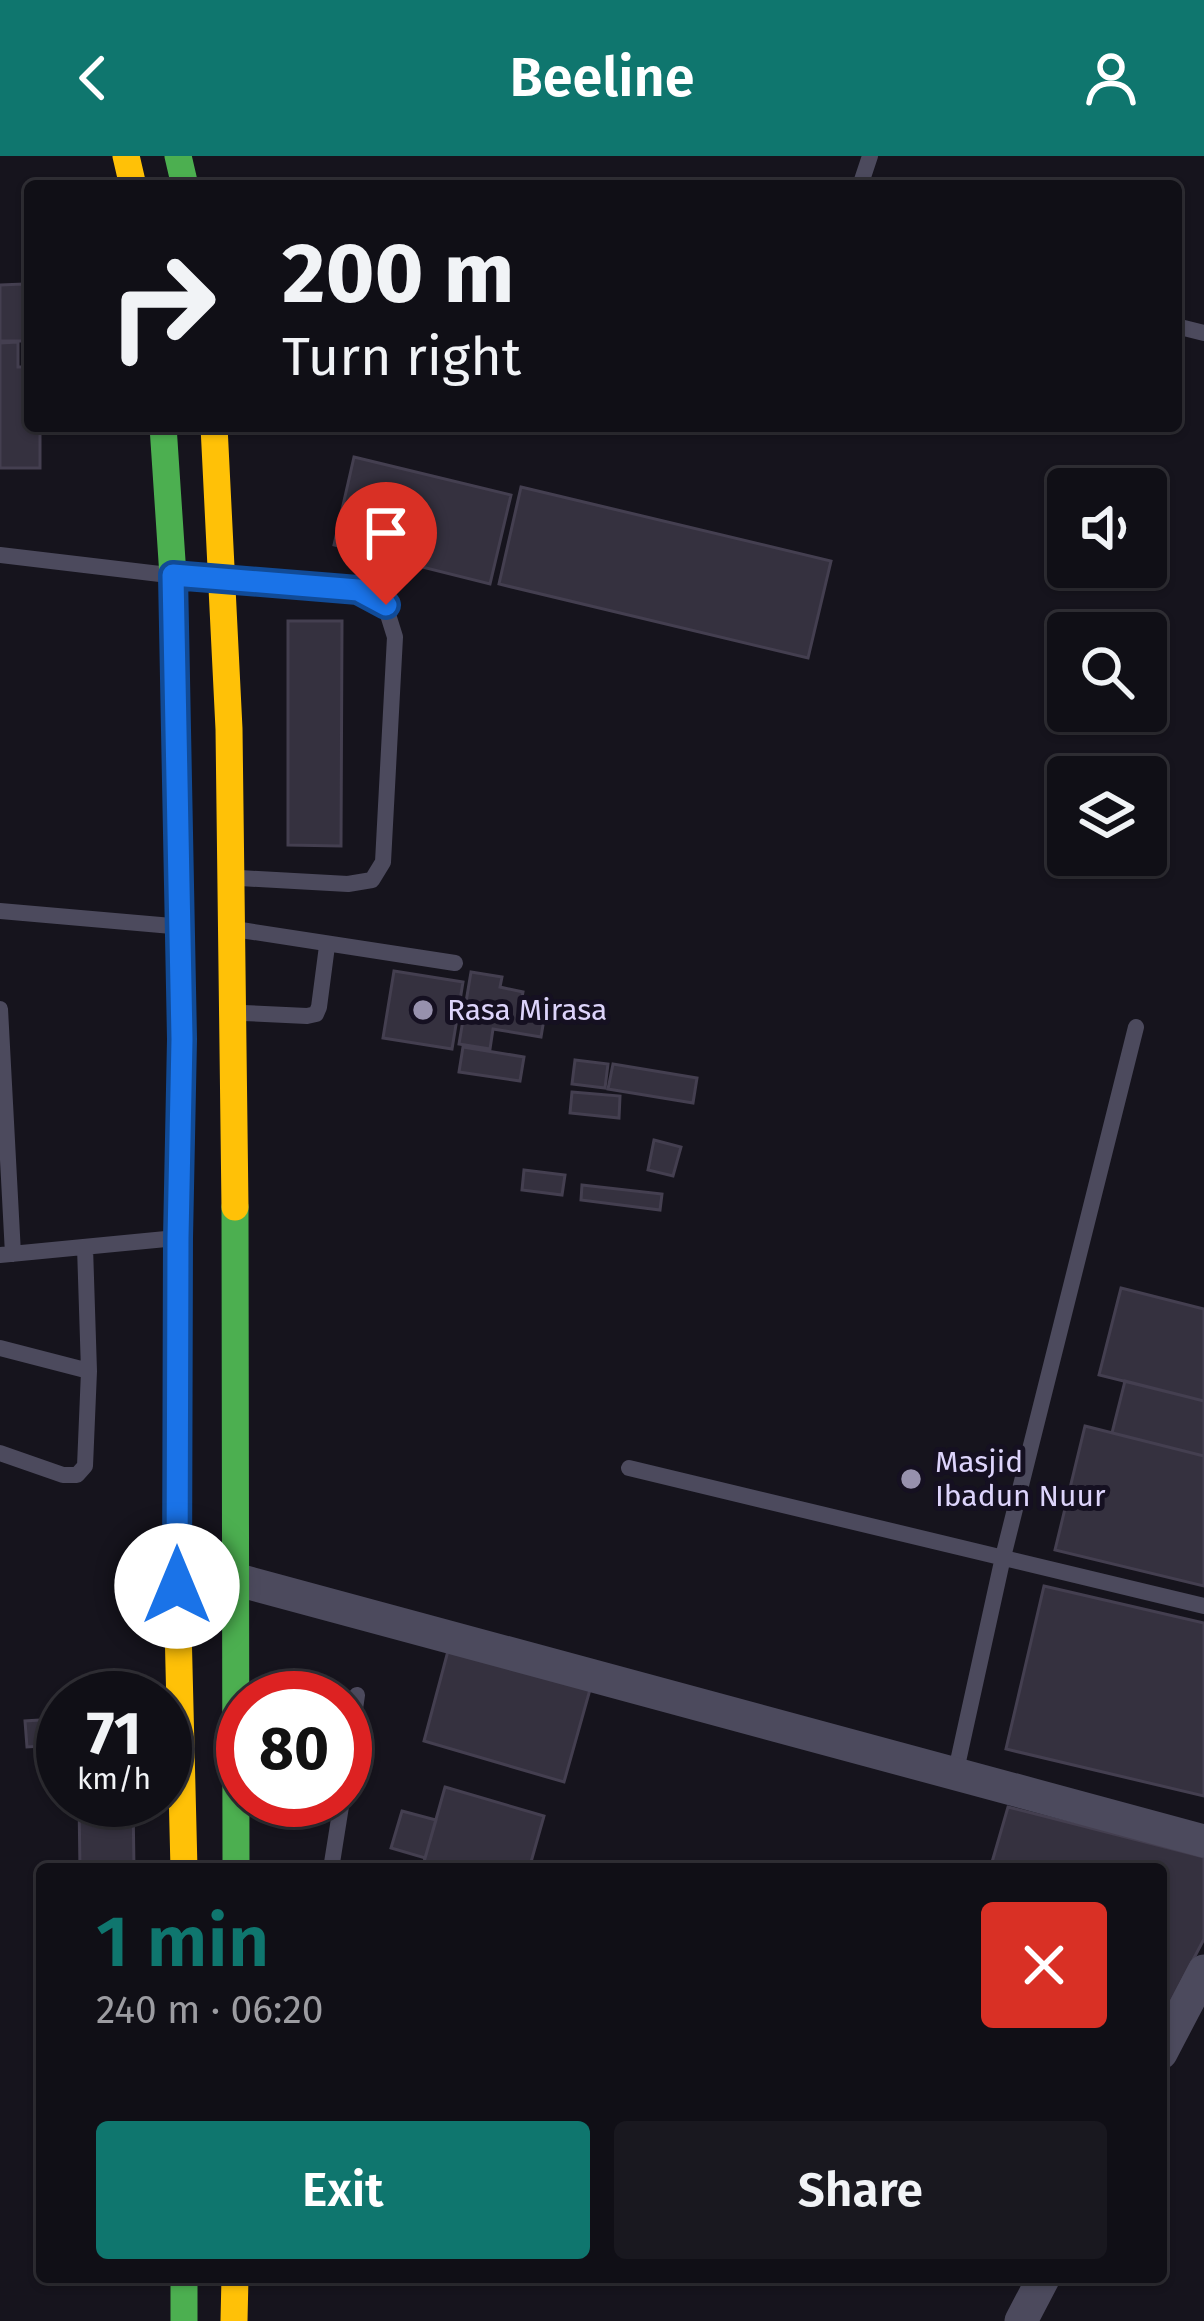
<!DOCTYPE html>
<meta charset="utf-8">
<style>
:root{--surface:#100f16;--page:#19181f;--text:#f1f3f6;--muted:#9c9ca1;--line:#302f35;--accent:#0f766e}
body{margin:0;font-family:"Fira Sans",sans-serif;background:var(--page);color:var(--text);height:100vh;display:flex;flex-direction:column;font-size:45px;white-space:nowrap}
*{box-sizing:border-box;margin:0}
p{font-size:39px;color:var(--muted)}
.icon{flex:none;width:66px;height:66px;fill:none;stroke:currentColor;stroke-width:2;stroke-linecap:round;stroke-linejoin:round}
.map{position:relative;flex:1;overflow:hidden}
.sheet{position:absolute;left:36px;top:1707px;width:1131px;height:420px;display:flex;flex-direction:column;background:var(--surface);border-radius:12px;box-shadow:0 3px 9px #0004,0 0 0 3px var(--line)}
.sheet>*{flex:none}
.hud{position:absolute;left:24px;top:24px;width:1158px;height:252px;border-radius:12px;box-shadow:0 3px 9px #0004,0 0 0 3px var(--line);background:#100f16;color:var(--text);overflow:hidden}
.tools{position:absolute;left:1047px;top:312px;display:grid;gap:24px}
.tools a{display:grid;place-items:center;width:120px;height:120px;border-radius:12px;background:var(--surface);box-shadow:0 3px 9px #0004,0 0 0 3px var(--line);font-size:60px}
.speed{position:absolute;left:36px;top:1515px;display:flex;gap:24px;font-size:60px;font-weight:700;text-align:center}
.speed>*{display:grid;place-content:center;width:156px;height:156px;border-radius:50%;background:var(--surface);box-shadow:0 3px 9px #0004,0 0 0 3px var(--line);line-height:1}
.speed small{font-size:30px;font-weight:400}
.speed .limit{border:18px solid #d22;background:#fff;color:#111}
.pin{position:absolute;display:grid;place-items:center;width:102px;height:102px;color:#fff;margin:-123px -51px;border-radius:50% 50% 50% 0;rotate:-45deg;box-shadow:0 0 12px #0007}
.pin .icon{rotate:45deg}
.me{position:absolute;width:132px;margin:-66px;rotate:0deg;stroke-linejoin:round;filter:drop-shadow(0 0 9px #0008)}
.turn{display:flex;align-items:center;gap:42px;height:252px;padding:0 60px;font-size:54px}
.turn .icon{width:156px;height:156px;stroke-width:2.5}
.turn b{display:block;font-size:84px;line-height:102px}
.round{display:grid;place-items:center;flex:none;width:126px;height:126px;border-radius:12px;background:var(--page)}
.overview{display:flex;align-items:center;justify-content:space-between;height:204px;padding:0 60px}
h1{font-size:72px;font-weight:600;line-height:90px;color:var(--accent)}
.button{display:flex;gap:24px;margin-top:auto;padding:24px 60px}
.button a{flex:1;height:138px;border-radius:12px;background:var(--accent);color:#fff;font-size:48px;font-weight:600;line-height:138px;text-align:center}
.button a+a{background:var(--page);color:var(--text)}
header{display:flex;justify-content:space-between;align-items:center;height:156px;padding:0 60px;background:var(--accent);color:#fff;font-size:54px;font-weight:600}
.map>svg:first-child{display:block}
</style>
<header><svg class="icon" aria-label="back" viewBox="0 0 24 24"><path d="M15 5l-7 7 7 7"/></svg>Beeline<svg class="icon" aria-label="person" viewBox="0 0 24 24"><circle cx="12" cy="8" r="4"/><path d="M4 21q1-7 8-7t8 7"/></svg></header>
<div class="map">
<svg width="1204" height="2165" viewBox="0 0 1204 2165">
<rect width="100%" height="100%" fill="#16141d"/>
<path fill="#35313f" stroke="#443f50" stroke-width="3" d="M 23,128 L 24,185 L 0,185 L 0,129 Z
M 18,186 L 18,211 L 30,211 L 30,270 L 40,270 L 40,312 L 0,312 L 0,187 Z
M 354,301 L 511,339 L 490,428 L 334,389 Z
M 521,331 L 831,405 L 808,502 L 499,428 Z
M 288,465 L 342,465 L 341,690 L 288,689 Z
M 394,815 L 463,826 L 452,893 L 383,882 Z
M 471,816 L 502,821 L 500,831 L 523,836 L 521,847 L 546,851 L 541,881 L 493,873 L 490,893 L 459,888 Z
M 463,891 L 524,901 L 520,925 L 459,916 Z
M 575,904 L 608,908 L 605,932 L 572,928 Z
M 613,908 L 697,922 L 693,947 L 608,933 Z
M 572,936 L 620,940 L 619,962 L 570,957 Z
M 654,984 L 681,991 L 673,1020 L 648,1014 Z
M 524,1014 L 565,1019 L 562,1039 L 522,1034 Z
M 582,1029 L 662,1038 L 660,1054 L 581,1044 Z
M 1121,1132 L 1204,1153 L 1204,1245 L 1099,1219 Z
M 1125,1225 L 1204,1245 L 1204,1300 L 1112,1277 Z
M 1085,1270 L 1204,1300 L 1204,1430 L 1055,1394 Z
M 1044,1430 L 1204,1467 L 1204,1640 L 1006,1593 Z
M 449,1491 L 591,1530 L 564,1626 L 424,1585 Z
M 55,1563 L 57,1589 L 27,1591 L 25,1565 Z
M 445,1631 L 544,1660 L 529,1713 L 422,1713 Z
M 79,1644 L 133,1644 L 134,1713 L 80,1713 Z
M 1008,1651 L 1204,1701 L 1204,1783 L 1161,1865 L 1161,1713 L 990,1713 Z
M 402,1655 L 436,1664 L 425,1702 L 391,1692 Z"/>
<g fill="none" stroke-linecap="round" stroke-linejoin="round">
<path stroke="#4c4a5d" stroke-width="16" d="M 860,30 L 870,0
M 1176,170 L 1204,177
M 0,399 L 160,418
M 234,423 L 358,434 L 385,449 L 395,481 L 383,706 L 372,724 L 348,728 L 240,722
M 0,755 L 172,770
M 241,774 L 455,807
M 0,853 L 13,1098
M 243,857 L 307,860 L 316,858 L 319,851 L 327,790
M 0,1099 L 166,1083
M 0,1192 L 89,1215 L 85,1091
M 0,1297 L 63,1319 L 77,1319 L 85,1310 L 89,1215
M 629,1312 L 1204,1450
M 955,1619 L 1003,1401 L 1136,871
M 345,1621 L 357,1539
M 331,1713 L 342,1644"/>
<path stroke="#4c4a5d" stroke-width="33" d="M 226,1425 L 238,1424 L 1204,1685
M 1161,1897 L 1204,1815
M 1021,2165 L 1044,2121"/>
<path stroke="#4caf50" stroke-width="27" d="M 178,0 L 185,30
M 163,270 L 173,420 L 182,883 L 177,1155
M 235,1051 L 236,1713
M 184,2121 L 184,2165"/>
<path stroke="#ffc107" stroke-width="27" d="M 126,0 L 133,30
M 214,270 L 229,573 L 235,1051
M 177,1155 L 177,1430 L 184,1713
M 234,2165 L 235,2121"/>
</g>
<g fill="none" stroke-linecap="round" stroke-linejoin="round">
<g stroke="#114b97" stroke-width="30">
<path id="route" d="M 177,1430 L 178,1082 L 182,883 L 173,419 L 358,434 L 386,449"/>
</g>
<use href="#route" stroke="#1a73e8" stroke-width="21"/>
</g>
<g fill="#9791ad" stroke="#151021" stroke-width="4.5">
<circle cx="423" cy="854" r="12"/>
<circle cx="911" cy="1323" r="12"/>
</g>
<g text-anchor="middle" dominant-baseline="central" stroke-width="10" stroke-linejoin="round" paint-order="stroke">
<g font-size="30" fill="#ddd4fb" stroke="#151021" text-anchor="start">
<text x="447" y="854">Rasa Mirasa</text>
<text x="935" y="1306">Masjid<tspan x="935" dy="34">Ibadun Nuur</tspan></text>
</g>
</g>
</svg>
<div class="tools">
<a><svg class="icon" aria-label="sound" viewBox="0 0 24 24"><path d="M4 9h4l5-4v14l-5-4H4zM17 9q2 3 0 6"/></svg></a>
<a><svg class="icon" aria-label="search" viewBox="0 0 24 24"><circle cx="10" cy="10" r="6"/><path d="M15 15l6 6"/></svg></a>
<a><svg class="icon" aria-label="layers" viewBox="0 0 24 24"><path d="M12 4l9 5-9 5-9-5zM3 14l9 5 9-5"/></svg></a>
</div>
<div class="speed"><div>71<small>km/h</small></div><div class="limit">80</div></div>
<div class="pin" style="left:386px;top:449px;background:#d93025"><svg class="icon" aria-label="arrive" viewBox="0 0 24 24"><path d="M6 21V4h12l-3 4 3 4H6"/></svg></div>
<svg class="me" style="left:177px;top:1430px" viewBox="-20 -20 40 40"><circle r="19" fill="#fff"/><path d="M0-13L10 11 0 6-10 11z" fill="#1a73e8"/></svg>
<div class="hud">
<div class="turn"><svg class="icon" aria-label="right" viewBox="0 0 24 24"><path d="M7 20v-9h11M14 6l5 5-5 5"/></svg><div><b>200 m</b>Turn right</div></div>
</div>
<section class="sheet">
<div class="overview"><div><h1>1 min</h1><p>240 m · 06:20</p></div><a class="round" style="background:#d93025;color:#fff"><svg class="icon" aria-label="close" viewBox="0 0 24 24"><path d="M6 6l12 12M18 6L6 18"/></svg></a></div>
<div class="button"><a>Exit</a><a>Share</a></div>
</section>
</div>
